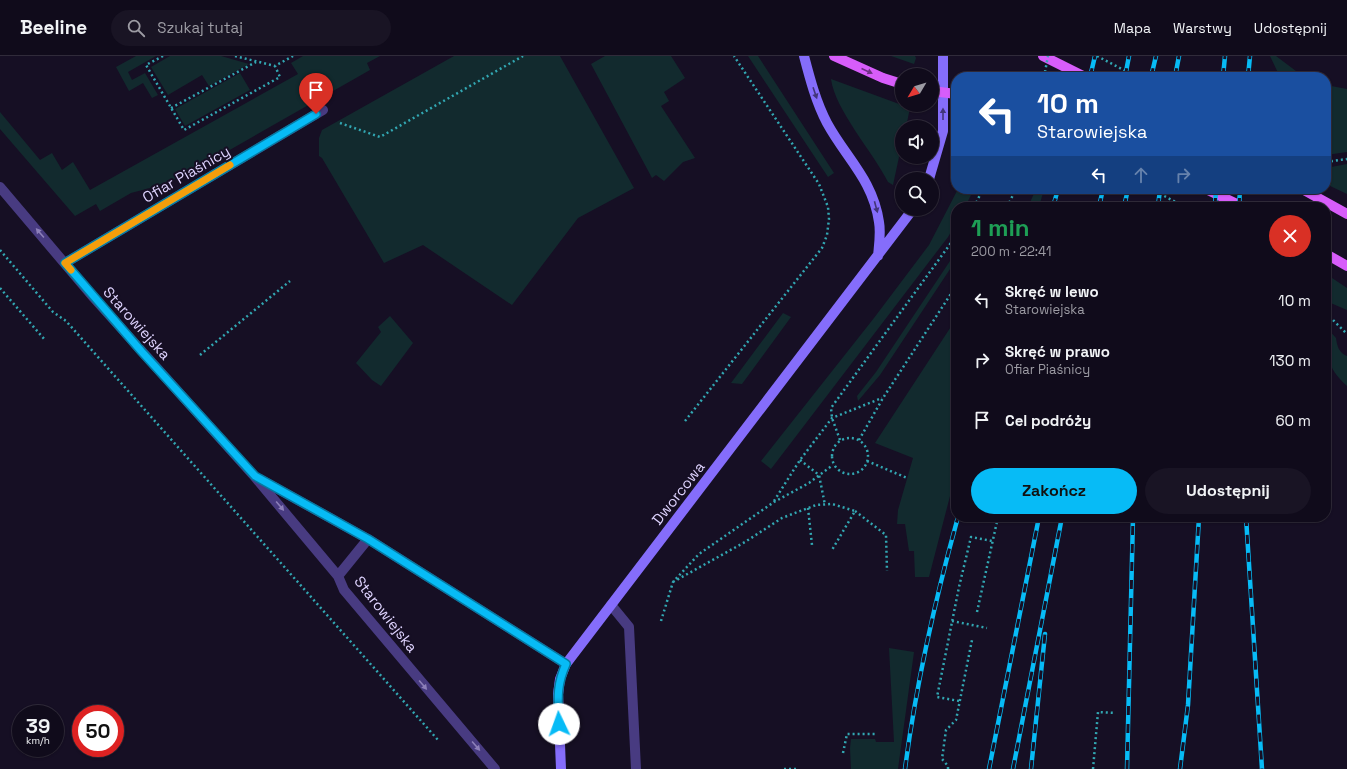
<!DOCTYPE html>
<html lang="pl">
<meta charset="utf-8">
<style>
:root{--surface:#100b1b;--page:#191424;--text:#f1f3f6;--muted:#9c9ba3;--line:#302b3a;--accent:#07bbf6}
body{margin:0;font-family:"Space Grotesk",sans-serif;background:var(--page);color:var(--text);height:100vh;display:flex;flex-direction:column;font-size:15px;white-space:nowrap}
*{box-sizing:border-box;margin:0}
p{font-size:13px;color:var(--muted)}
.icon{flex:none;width:22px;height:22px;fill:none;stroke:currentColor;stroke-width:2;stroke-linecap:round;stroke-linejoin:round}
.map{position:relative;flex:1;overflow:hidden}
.drawer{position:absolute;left:951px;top:146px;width:380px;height:320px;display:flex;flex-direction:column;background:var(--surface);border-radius:16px;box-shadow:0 1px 3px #0004,0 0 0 1px var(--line)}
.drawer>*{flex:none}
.guide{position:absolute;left:951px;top:16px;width:380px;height:122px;border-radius:16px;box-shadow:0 1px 3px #0004,0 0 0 1px var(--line);background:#1a4fa0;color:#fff;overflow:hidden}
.needle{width:26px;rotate:232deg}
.fabs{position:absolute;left:895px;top:12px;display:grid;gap:8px}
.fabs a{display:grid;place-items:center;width:44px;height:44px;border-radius:50%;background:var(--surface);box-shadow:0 1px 3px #0004,0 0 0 1px var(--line);font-size:20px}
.speed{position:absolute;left:12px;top:649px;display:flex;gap:8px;font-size:20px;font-weight:700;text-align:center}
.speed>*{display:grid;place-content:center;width:52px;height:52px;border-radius:50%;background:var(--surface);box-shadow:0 1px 3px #0004,0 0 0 1px var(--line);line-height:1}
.speed small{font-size:10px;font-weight:400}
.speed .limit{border:6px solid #d22;background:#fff;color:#111}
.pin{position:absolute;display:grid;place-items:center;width:34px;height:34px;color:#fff;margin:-41px -17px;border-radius:50% 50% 50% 0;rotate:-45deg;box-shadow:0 0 4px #0007}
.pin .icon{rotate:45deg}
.me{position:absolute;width:44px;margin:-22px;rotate:357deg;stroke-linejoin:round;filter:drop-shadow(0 0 3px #0008)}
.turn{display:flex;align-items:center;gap:14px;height:84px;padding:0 20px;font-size:18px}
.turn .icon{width:52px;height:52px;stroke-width:2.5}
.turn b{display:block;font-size:28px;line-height:34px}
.lanes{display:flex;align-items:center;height:38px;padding:0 20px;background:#0003;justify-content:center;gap:20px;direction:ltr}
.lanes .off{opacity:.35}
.round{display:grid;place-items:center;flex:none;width:42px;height:42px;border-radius:21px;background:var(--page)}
.summary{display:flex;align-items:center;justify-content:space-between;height:68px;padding:0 20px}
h1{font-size:24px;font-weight:700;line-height:30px;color:#1e9e55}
.button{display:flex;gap:8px;margin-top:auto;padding:8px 20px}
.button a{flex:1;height:46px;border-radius:24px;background:var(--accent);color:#111;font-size:16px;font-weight:700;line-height:46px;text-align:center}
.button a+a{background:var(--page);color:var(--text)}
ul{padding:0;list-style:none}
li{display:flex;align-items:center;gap:12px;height:60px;padding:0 20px}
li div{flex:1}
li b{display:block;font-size:15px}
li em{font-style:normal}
header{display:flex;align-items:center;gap:24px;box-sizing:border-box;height:56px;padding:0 20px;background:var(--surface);border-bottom:1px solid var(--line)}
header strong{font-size:19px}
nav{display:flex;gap:22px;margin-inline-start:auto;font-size:14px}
.search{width:280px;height:36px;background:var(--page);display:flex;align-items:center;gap:10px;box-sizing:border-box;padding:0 14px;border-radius:22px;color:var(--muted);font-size:15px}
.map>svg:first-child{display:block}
</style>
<header>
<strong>Beeline</strong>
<div class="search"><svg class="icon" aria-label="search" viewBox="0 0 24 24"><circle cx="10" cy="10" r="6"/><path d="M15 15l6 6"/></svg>Szukaj tutaj</div>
<nav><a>Mapa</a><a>Warstwy</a><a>Udostępnij</a></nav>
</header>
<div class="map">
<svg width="1347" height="713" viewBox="0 0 1347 713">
<rect width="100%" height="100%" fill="#160f24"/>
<path fill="#122a2e" d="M 136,0 L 156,0 L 128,16 L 132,24 L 145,17 L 158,39 L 152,42 L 143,27 L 129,35 L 116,11 Z
M 170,0 L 221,0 L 249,8 L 209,30 L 202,19 L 168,39 L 151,11 Z
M 303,0 L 380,0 L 367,7 L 370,14 L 184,120 L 150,132 L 131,137 L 100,155 L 96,148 L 75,160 L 0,73 L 0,56 L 40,104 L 52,97 L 62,114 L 73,106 L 90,134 L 298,18 L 291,7 Z
M 454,0 L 560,0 L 634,132 L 578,162 L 512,249 L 423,189 L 384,207 L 322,102 L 319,100 L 319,82 L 322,74 Z
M 605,0 L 671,0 L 685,22 L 664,36 L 669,45 L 661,50 L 695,102 L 683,106 L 664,125 L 656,119 L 652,122 L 591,8 Z
M 748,0 L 758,0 L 834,117 L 828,121 Z
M 891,0 L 915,0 L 916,2 L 914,8 Z
M 1270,0 L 1276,0 L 1304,21 L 1280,21 Z
M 240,17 L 250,34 L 185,70 L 175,53 Z
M 831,23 L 910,52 L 906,71 L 902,71 L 902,87 L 893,129 L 888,126 C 873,96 835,54 831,23 Z
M 1326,29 L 1347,33 L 1347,96 L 1326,99 Z
M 1347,108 L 1347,138 L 1326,128 L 1326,112 Z
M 958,133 L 974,133 L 965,151 L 956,151 L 956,167 L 948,181 L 771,413 L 761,405 L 874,262 L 929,189 Z
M 1036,133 L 1044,133 L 1039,151 L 1028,151 Z
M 956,196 L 956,204 L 880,319 L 858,345 L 857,340 L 876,316 Z
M 1326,218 L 1347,232 L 1347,254 L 1326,245 Z
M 783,257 L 791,261 L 742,328 L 731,327 Z
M 390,260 L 413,287 L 381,330 L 372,324 L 356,307 L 381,276 L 378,271 Z
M 956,263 L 956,417 L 929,521 L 915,521 L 914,495 L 909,495 L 905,468 L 897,468 L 898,454 L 913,402 L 875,387 Z
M 1326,271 L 1336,282 C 1337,290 1339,297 1347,300 L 1347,330 C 1326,311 1326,298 1326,271 Z
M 889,592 L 914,596 L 898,713 L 851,713 L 850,692 L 851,683 L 875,683 L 876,686 L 894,686 Z"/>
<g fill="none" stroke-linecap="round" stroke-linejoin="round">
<path stroke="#32a7b2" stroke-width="2.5" stroke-dasharray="2 3" stroke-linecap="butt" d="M 163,0 L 146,9 L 184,74 L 280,21 L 275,10
M 235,0 L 275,10 L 293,0
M 1097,0 L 1137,21
M 171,52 L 256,6
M 340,67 L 380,81 L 523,0
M 1326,106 L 1347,103
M 1151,133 L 1185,151
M 974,151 L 983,133
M 1007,151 L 1016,133
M 0,194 L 53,256 L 66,265 L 438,684
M 0,232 L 45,284
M 1326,257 L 1347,278
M 200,299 L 290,225
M 1326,317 L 1330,324
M 685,365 L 822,192 L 827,179 L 829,163 L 828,151 L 819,128 L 734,0
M832 400a18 18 0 1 1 36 0a18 18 0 1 1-36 0Z
M 840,384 L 832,362 L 831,352 L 956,180
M 859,384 L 883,342 L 956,230
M 800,404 L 819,419 L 825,449
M 867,405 L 907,422
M 774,445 L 800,404 L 832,362 L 882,342
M 808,452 L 812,489
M 855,455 L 886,479 L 887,515
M 673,526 L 745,486 L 782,462 L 816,449 L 832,448 L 855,455 L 832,494
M 977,556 L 998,461
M 661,565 L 673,526 L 699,498 L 774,446 L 809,427 L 833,409
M 952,565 L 987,572
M 959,645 L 937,641 L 959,531 L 971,481 L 992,485
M 843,697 L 847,678 L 875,678
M 784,713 L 797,713
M 948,713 L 948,710 L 942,703 L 946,674 L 956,664 L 972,584
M 1093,713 L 1098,656 L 1115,657"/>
<path stroke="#483b81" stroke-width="10" d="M 611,549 L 629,571 L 636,713"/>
<path stroke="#483b81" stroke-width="10" d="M 0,131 L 94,242 L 255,421 L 338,520 L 344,534 L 495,713
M 65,207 L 323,54
M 260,423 L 368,483 L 566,608
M 338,520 L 368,483"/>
<path stroke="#856dfb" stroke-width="10" d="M 804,0 C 810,23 816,46 827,67 C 846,102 873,124 879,166 C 881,177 879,189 878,200
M 929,123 L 943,75 L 943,0
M 561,713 L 558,638 L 560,623 L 566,608 L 913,153"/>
<path stroke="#d75dfa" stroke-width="10" d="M 834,0 L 883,22 L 902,28
M 1043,0 L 1085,21
M 932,35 L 956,38
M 1206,133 L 1243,151
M 1302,133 L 1347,158
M 1326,198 L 1347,210"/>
<g stroke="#07bbf6" stroke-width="4.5">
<path id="rail" d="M 1090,21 L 1095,0
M 1125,21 L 1129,0
M 1151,21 L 1156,0
M 1175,21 L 1179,0
M 1223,21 L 1225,0
M 1248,21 L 1250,0
M 1053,151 L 1058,133
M 1099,151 L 1103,133
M 1124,151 L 1128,133
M 1158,151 L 1160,133
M 1215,151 L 1216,133
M 1239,151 L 1240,133
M 1246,461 L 1262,713
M 905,713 C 916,628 935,544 958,461
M 989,713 L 1039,461
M 1013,713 L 1062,461
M 1031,713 L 1045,578
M 1127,713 L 1133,461
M 1180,713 L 1188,649 L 1199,461"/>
</g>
<use href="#rail" stroke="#160f24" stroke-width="3" stroke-dasharray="9" stroke-linecap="butt"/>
<path stroke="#32a7b2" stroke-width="2.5" stroke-dasharray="2 3" stroke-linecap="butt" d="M 1044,21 L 1048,0"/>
</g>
<defs><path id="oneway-solid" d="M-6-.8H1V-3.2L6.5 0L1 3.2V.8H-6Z"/></defs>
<use fill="#6d3284" href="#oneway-solid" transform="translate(867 15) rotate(24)"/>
<g fill="#42357a">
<use href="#oneway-solid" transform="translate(815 37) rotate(71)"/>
<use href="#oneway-solid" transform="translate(943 58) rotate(-90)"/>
<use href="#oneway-solid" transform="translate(876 151) rotate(75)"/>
</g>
<g fill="#8c7fb9">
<use href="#oneway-solid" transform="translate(40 177) rotate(-131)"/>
<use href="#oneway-solid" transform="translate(280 450) rotate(50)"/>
<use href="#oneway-solid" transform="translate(423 629) rotate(50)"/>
<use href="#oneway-solid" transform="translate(476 690) rotate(49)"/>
</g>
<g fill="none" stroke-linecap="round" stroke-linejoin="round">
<g stroke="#057aa0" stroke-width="10">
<path id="route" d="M 316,58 L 65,207 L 142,296 L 255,420 L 368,483 L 566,608 C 556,630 558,644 559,668"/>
</g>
<use href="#route" stroke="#07bbf6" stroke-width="7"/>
<path stroke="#f59e0b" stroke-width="7" d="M 71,214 L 65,207 L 230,109"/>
</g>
<g text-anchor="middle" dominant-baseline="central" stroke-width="4" stroke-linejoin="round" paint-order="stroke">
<g font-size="15" fill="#ded3fe" stroke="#160f24">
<text transform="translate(186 118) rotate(-30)">Ofiar Piaśnicy</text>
<text transform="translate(137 267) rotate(48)">Starowiejska</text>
<text transform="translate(678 437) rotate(-52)">Dworcowa</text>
<text transform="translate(386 558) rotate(52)">Starowiejska</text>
</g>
</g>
</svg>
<div class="fabs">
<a><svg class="needle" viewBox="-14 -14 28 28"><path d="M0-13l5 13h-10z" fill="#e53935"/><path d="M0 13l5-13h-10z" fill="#9c9ba3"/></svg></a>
<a><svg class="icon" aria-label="sound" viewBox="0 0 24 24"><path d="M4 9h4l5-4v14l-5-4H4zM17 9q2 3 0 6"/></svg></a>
<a><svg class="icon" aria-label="search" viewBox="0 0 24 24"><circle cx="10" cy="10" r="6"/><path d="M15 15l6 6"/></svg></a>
</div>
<div class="speed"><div>39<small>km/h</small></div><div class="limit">50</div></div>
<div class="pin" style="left:316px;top:58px;background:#d93025"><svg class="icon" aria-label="arrive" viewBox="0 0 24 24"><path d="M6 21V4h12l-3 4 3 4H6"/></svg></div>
<svg class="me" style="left:559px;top:668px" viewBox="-20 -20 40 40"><circle r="19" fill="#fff"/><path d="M0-13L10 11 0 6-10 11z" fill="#07bbf6"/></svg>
<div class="guide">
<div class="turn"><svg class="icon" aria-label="left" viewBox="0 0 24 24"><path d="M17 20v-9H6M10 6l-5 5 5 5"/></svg><div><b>10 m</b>Starowiejska</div></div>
<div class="lanes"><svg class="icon" aria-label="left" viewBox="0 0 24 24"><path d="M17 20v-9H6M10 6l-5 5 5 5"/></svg><svg class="icon off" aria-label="ahead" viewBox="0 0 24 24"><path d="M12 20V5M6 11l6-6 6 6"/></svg><svg class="icon off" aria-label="right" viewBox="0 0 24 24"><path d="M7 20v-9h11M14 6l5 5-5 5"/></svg></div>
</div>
<section class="drawer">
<div class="summary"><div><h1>1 min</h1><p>200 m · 22:41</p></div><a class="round" style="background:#d93025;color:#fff"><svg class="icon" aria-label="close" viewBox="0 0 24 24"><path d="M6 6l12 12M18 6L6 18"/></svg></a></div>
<ul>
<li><svg class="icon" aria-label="left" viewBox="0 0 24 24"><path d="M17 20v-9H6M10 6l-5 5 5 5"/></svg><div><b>Skręć w lewo</b><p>Starowiejska</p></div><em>10 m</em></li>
<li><svg class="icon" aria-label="right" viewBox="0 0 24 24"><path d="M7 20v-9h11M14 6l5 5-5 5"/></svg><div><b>Skręć w prawo</b><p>Ofiar Piaśnicy</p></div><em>130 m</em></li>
<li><svg class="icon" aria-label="arrive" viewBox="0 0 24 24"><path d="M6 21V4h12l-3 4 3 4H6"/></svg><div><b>Cel podróży</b></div><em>60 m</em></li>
</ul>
<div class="button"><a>Zakończ</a><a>Udostępnij</a></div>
</section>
</div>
